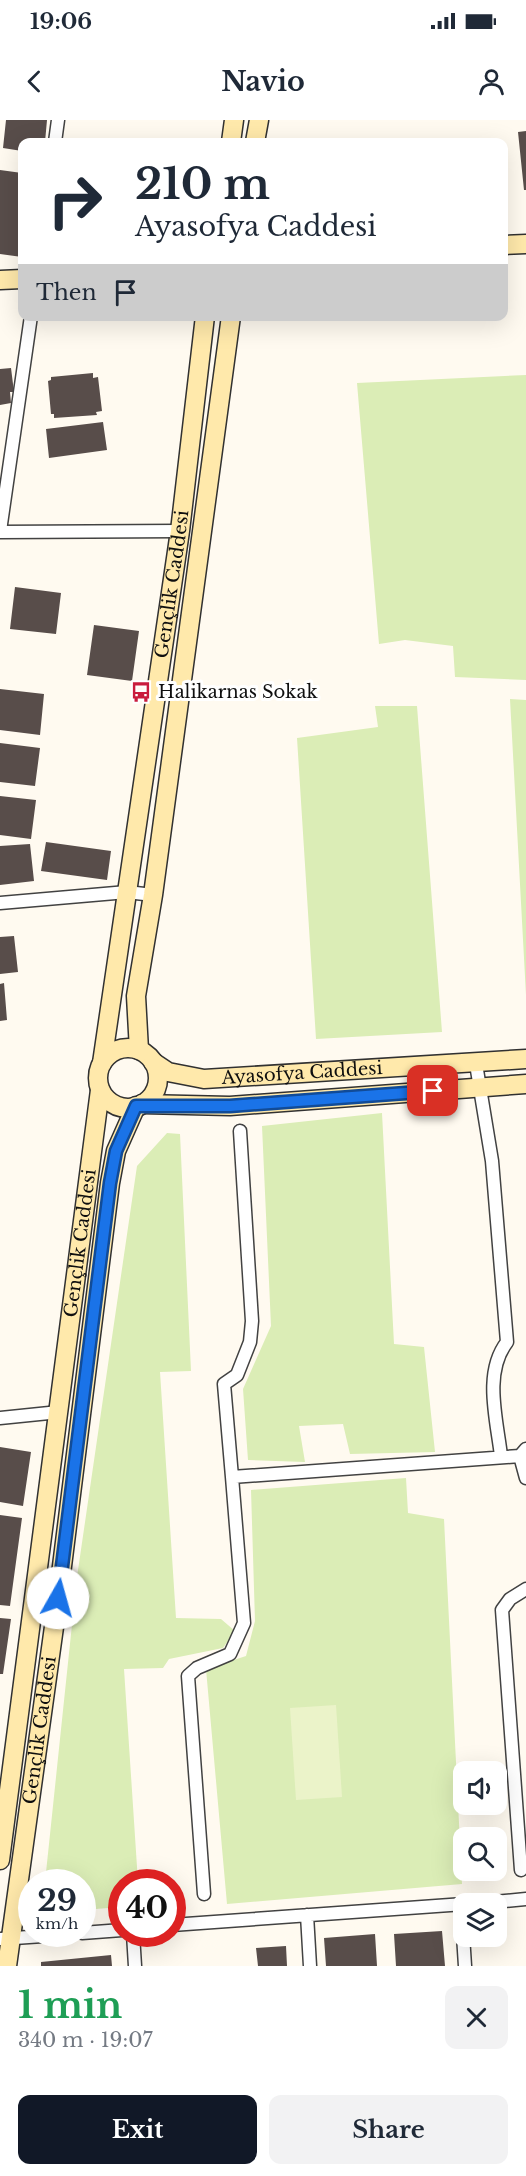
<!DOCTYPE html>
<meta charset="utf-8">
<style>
:root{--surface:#fff;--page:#f2f2f3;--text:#1f2937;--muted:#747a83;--accent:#111827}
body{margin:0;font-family:"Libre Baskerville",serif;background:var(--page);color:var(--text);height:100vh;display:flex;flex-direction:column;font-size:22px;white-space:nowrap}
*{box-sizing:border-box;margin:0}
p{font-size:20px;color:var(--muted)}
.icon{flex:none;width:33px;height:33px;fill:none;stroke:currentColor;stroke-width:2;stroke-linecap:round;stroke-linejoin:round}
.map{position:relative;height:1846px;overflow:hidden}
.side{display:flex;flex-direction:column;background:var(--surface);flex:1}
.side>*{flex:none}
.guide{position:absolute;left:18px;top:18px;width:490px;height:183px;border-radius:12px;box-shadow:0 6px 24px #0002;background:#fff;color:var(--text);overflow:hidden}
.buttons{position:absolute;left:453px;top:1641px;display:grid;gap:12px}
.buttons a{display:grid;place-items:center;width:54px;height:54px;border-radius:12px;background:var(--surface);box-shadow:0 6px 24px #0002;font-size:30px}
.speed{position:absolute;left:18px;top:1749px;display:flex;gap:12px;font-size:30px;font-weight:700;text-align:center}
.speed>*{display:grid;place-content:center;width:78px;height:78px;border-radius:50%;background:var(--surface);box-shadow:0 6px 24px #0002;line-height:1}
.speed small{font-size:15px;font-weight:400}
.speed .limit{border:9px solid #d22;background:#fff;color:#111}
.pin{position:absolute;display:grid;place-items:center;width:51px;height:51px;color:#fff;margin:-26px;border-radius:12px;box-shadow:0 3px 9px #0006}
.me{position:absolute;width:66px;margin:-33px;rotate:7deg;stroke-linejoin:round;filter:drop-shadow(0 0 4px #0008)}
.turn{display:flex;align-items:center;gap:21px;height:126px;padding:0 18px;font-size:27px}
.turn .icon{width:78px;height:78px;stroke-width:2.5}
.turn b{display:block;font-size:42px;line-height:51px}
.then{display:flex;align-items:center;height:57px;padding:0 18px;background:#0003;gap:12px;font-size:22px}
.round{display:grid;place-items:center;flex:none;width:63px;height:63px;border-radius:12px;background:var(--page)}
.summary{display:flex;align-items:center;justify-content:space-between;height:102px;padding:0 18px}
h1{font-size:36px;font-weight:700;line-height:45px;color:#1e9e55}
.action{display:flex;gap:12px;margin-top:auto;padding:12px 18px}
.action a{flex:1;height:69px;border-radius:12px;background:var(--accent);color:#fff;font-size:24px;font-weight:700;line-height:69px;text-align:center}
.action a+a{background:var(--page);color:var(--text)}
.status{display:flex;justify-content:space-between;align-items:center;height:42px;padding:0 30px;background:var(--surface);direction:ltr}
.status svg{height:16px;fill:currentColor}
header{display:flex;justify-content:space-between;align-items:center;height:78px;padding:0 18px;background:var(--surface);font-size:27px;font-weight:700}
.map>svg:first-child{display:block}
</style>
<div class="status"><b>19:06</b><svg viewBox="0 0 49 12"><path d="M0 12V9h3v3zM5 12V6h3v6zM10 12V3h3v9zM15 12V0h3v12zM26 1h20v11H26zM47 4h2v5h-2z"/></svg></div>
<header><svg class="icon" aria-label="back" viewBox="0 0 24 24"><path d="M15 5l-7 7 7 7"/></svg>Navio<svg class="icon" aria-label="person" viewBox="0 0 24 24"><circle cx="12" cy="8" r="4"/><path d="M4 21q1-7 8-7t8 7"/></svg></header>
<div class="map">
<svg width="526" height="1846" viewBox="0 0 526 1846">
<rect width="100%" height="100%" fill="#fffaf0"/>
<path fill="#dbedb6" d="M 526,255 L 526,560 L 455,557 L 453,526 L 405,520 L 379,524 L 357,263 Z
M 510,579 L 526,580 L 526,875 Z
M 375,586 L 417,586 L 442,912 L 316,919 L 297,618 L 378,607 Z
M 382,993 L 394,1224 L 424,1227 L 435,1332 L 350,1334 L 343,1304 L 299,1306 L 305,1342 L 248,1340 L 243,1269 L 271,1206 L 262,1006 Z
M 167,1013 L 180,1014 L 191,1251 L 160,1252 L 176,1498 L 221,1499 L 235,1511 L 223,1528 L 169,1539 L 163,1548 L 124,1549 L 138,1762 L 122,1762 L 121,1787 L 83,1790 L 82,1762 L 45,1762 L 77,1457 L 137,1046 Z
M 406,1358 L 408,1393 L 444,1399 L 462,1764 L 227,1784 L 206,1549 L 246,1536 L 255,1501 L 251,1370 Z"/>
<path fill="#ebf3c9" d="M 336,1585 L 342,1677 L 296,1680 L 290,1588 Z"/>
<path fill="#584d4a" d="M 6,0 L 47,0 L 45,22 L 22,22 L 22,31 L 3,28 Z
M 526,11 L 526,70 L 524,70 L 518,12 Z
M 0,50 L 22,53 L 22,137 L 0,134 Z
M 11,248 L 14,272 L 10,272 L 11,283 L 0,285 L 0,249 Z
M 93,253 L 93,258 L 98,257 L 102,291 L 96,292 L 97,295 L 54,298 L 54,294 L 51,294 L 48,261 L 51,260 L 51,257 Z
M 103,302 L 107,330 L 49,338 L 46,309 Z
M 15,467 L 61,473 L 56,514 L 10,509 Z
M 94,505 L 139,511 L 132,561 L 87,555 Z
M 0,569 L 44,574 L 40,615 L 0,610 Z
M 0,623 L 40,628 L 35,666 L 0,662 Z
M 0,676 L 36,680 L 31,719 L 0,715 Z
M 46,722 L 111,731 L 107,760 L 41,751 Z
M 30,724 L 34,761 L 0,765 L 0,726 Z
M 14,816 L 18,852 L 0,854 L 0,817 Z
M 4,863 L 7,900 L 0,901 L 0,864 Z
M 0,1327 L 31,1332 L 23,1386 L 0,1382 Z
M 0,1395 L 22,1398 L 10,1486 L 0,1485 Z
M 0,1498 L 11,1499 L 3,1554 L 0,1554 Z
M 442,1811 L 445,1846 L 396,1846 L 394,1814 Z
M 375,1814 L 377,1846 L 326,1846 L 324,1818 Z
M 286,1826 L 287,1846 L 258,1846 L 256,1828 Z
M 111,1835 L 112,1846 L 41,1846 L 41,1842 Z"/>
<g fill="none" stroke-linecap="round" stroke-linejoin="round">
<g stroke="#424242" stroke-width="15">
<path id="street" d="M 55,22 L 58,0
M 0,411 L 31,196
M 0,412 L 180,411
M 0,783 L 127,772 L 153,775
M 476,944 L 492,1041 L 507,1222 C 483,1253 497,1300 501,1336
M 0,1298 L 59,1292
M 520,1336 L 526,1358
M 232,1357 L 224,1264 L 237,1255 L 250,1222 L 252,1201 L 240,1011
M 521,1750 L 502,1490 L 510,1479 L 526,1469
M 204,1774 L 188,1556 L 197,1548 L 230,1534 L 244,1503 L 232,1357 L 520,1336 L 526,1329
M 461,1784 L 465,1846
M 472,1784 L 526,1779
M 307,1795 L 310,1846
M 172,1805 L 464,1784
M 82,1813 L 122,1810
M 133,1814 L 135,1846
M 0,1819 L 72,1814"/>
</g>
<g stroke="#313131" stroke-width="21">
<g id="secondary">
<path d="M 231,22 L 234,0"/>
<path d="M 255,22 L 259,0"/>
<path d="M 504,125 L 526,124"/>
<path d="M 0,160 L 22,159"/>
<circle cx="128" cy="958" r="30"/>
<path d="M 139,930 L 136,876 L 153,775 L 231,196"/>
<path id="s1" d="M 153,942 L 168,952 L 204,959 L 526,939"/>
<path id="s2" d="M 102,943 L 180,411 L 205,196"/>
<path d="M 142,984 L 230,986 L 526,964"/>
<path id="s3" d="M 0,1740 L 100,970"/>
<path id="s4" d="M 7,1846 L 58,1478 L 110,1063 L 116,1031 L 136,986"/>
</g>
</g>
<use href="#street" stroke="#fff" stroke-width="12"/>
<use href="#secondary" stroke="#ffe9ab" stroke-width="18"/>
</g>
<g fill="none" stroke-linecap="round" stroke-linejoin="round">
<g stroke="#114b97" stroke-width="15">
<path id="route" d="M 58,1478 L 110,1063 L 116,1031 L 136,986 L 230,986 L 433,971"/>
</g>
<use href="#route" stroke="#1a73e8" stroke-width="10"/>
</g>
<defs>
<g id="bus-bare" transform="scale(1.62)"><path d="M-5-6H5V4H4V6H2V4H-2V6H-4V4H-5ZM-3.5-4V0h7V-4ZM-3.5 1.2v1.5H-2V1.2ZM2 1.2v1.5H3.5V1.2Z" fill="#c91c3e" stroke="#fff" stroke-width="2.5" paint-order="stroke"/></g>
</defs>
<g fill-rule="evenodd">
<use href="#bus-bare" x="141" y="572"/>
</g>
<g text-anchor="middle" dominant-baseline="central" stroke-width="6" stroke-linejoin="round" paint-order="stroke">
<g font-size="18" fill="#0f0f0f" stroke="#fff">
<text stroke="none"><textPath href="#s2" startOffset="484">Gençlik Caddesi</textPath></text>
<text stroke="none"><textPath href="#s1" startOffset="153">Ayasofya Caddesi</textPath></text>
<text stroke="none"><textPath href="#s3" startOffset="622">Gençlik Caddesi</textPath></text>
<text stroke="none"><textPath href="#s4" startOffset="238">Gençlik Caddesi</textPath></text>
</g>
<g font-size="18" fill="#0f0f0f" stroke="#fff" text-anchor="start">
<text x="158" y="572">Halikarnas Sokak</text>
</g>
</g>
</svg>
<div class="buttons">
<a><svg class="icon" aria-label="sound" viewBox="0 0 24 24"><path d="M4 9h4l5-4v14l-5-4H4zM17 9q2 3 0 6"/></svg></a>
<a><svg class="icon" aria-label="search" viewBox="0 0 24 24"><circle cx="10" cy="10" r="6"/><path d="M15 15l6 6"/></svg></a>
<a><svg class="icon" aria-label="layers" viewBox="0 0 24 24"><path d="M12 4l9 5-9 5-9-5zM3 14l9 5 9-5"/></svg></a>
</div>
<div class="speed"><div>29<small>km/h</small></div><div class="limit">40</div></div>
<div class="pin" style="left:433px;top:971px;background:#d93025"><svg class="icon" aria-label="arrive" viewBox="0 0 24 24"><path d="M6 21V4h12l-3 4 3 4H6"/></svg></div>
<svg class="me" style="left:58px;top:1478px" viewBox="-20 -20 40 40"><circle r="19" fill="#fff"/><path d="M0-13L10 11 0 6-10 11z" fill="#1a73e8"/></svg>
<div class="guide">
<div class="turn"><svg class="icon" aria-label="right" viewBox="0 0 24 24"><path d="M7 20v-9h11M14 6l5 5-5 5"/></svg><div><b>210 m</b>Ayasofya Caddesi</div></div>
<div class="then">Then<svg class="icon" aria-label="arrive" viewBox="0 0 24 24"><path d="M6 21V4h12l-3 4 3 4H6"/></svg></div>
</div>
</div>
<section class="side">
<div class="summary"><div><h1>1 min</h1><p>340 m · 19:07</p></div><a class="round"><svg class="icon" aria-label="close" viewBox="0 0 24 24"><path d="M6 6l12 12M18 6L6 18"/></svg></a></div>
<div class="action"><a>Exit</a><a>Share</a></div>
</section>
